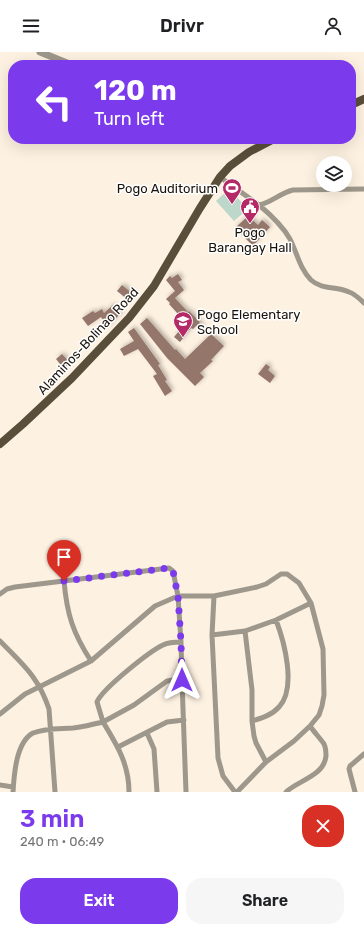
<!DOCTYPE html>
<meta charset="utf-8">
<style>
:root{--surface:#fff;--page:#f6f6f6;--text:#202124;--muted:#757577;--accent:#7c3aed}
body{margin:0;font-family:Rubik,sans-serif;background:var(--page);color:var(--text);height:100vh;display:flex;flex-direction:column;font-size:15px;white-space:nowrap}
*{box-sizing:border-box;margin:0}
p{font-size:13px;color:var(--muted)}
.icon{flex:none;width:22px;height:22px;fill:none;stroke:currentColor;stroke-width:2;stroke-linecap:round;stroke-linejoin:round}
.map{position:relative;height:740px;overflow:hidden}
.sheet{display:flex;flex-direction:column;background:var(--surface);flex:1}
.sheet>*{flex:none}
.top-card{position:absolute;left:8px;top:8px;width:348px;height:84px;border-radius:16px;box-shadow:0 4px 16px #0002;background:#7c3aed;color:#fff;overflow:hidden}
.tools{position:absolute;left:316px;top:104px;display:grid;gap:8px}
.tools a{display:grid;place-items:center;width:36px;height:36px;border-radius:50%;background:var(--surface);box-shadow:0 4px 16px #0002;font-size:20px}
.pin{position:absolute;display:grid;place-items:center;width:34px;height:34px;color:#fff;margin:-41px -17px;border-radius:50% 50% 50% 0;rotate:-45deg;box-shadow:0 0 4px #0007}
.pin .icon{rotate:45deg}
.me{position:absolute;width:44px;margin:-22px;rotate:0deg;stroke-linejoin:round;filter:drop-shadow(0 0 3px #0008)}
.turn{display:flex;align-items:center;gap:14px;height:84px;padding:0 20px;font-size:18px}
.turn .icon{width:52px;height:52px;stroke-width:2.5}
.turn b{display:block;font-size:28px;line-height:34px}
.round{display:grid;place-items:center;flex:none;width:42px;height:42px;border-radius:16px;background:var(--page)}
.head{display:flex;align-items:center;justify-content:space-between;height:68px;padding:0 20px}
h1{font-size:24px;font-weight:600;line-height:30px;color:var(--accent)}
.action{display:flex;gap:8px;margin-top:auto;padding:8px 20px}
.action a{flex:1;height:46px;border-radius:16px;background:var(--accent);color:#fff;font-size:16px;font-weight:600;line-height:46px;text-align:center}
.action a+a{background:var(--page);color:var(--text)}
header{display:flex;justify-content:space-between;align-items:center;height:52px;padding:0 20px;background:var(--surface);font-size:18px;font-weight:600}
.map>svg:first-child{display:block}
</style>
<header><svg class="icon" aria-label="menu" viewBox="0 0 24 24"><path d="M4 6h16M4 12h16M4 18h16"/></svg>Drivr<svg class="icon" aria-label="person" viewBox="0 0 24 24"><circle cx="12" cy="8" r="4"/><path d="M4 21q1-7 8-7t8 7"/></svg></header>
<div class="map">
<svg width="364" height="740" viewBox="0 0 364 740">
<defs>
<filter id="shadow"><feDropShadow dx="2" dy="-2" stdDeviation="2" flood-color="#0004"/></filter>
</defs>
<rect width="100%" height="100%" fill="#fdf1e1"/>
<path fill="#bdd7ca" d="M 229,137 L 248,157 L 234,169 L 216,149 Z"/>
<path fill="#94766b" filter="url(#shadow)" d="M 248,164 L 258,173 L 262,168 L 270,175 L 253,194 L 235,176 Z
M 178,222 L 182,228 L 178,230 L 184,238 L 175,246 L 188,260 L 189,259 L 200,270 L 199,271 L 203,275 L 200,278 L 196,274 L 193,277 L 191,276 L 180,290 L 174,285 L 186,271 L 169,252 L 170,251 L 166,247 L 175,239 L 166,228 L 170,224 L 172,226 Z
M 122,233 L 133,242 L 128,248 L 117,239 Z
M 113,253 L 121,261 L 110,272 L 110,274 L 108,275 L 101,265 L 88,274 L 82,266 L 93,259 L 95,261 L 102,257 L 104,261 Z
M 147,266 L 175,298 L 176,297 L 185,307 L 211,282 L 224,294 L 211,308 L 213,309 L 200,321 L 204,325 L 195,334 L 167,306 L 140,272 Z
M 134,276 L 160,312 L 158,313 L 167,328 L 165,329 L 172,339 L 165,344 L 153,324 L 157,322 L 138,297 L 124,304 L 120,297 L 134,289 L 128,280 Z
M 62,302 L 70,311 L 64,317 L 56,307 Z
M 266,312 L 270,315 L 268,318 L 275,324 L 270,331 L 258,322 Z"/>
<g fill="none" stroke-linecap="round" stroke-linejoin="round">
<path stroke="#9e988c" stroke-width="5" d="M 220,125 L 259,153 C 271,151 280,141 293,138 L 364,137
M 259,153 C 271,163 282,173 290,187 C 297,201 300,217 311,228 C 322,238 337,234 349,240 C 355,242 360,247 364,251
M 64,529 C 67,563 73,581 91,609
M 0,542 L 7,537 L 15,535 L 169,516 L 173,519 L 178,544 L 181,590 L 182,629 L 186,740
M 214,544 L 212,583 L 218,706 L 223,724 L 235,740
M 245,579 L 252,638 L 252,669 L 254,684 L 256,691 L 266,710
M 212,583 L 245,579 L 276,568 L 311,551
M 0,589 C 23,613 38,624 49,657 L 55,740
M 181,590 C 175,590 169,590 163,593 C 150,599 102,637 97,650 L 103,670 L 134,653 L 167,629 L 173,628 L 182,629
M 0,662 L 25,642 L 91,609 L 155,554 L 178,544 L 214,544 L 257,535 L 266,532 L 281,522 L 287,522 L 299,531 L 311,551 L 323,597 L 324,643 L 322,654 L 319,663 L 310,674 L 294,689 L 266,710 L 237,740
M 252,669 C 262,666 272,663 279,655 C 297,636 284,589 276,568
M 147,681 L 154,697 L 157,740
M 118,695 L 167,670 L 184,668
M 0,733 L 13,735
M 13,740 C 14,723 16,690 33,681 C 46,676 60,677 73,676 C 83,675 93,672 103,670 C 117,693 129,712 129,740
M 286,740 C 299,728 324,724 326,704 C 326,699 326,696 324,692 C 320,686 314,680 310,674
M 355,740 L 349,717 L 350,714 L 364,702"/>
<path stroke="#9e988c" stroke-width="7" d="M 40,0 L 72,13
M 254,87 L 265,91"/>
<path stroke="#594e3a" stroke-width="8" d="M 351,53 L 364,47
M 0,392 L 23,372 L 72,326 L 129,266 L 154,234 L 200,156 L 220,125 L 230,114 L 249,100 L 274,87"/>
</g>
<g fill="none" stroke-linecap="round" stroke-linejoin="round">
<path stroke="#7c3aed" stroke-width="7" stroke-dasharray="0 12.6" d="M 64,529 L 169,516 L 173,519 L 178,544 L 181,590 L 182,628"/>
</g>
<defs>
<g id="stadium-pin" transform="scale(1)"><path d="M0 17L-7.5 6A9.5 9.5 0 1 1 7.5 6Z" fill="#b42a67" stroke="#fff"/><path d="M0-5a6.5 5 0 1 0 0 10a6.5 5 0 1 0 0-10ZM-3.5-1.8h7v3.6h-7Z" fill="#fff"/></g>
<g id="civic-pin" transform="scale(1)"><path d="M0 17L-7.5 6A9.5 9.5 0 1 1 7.5 6Z" fill="#b42a67" stroke="#fff"/><path d="M-.6-6.5H3V-4.5H.6V-3L4-1V1h2V6H-6V1h2V-1L-.6-3ZM-1.2 2.5V6h2.4V2.5Z" fill="#fff"/></g>
<g id="school-pin" transform="scale(1)"><path d="M0 17L-7.5 6A9.5 9.5 0 1 1 7.5 6Z" fill="#b42a67" stroke="#fff"/><path d="M0-5L7-2L0 1L-7-2ZM-4 1L0 2.5L4 1V4Q0 6-4 4Z" fill="#fff"/></g>
</defs>
<g fill-rule="evenodd">
<use href="#stadium-pin" x="232" y="136"/>
<use href="#civic-pin" x="250" y="155"/>
<use href="#school-pin" x="183" y="269"/>
</g>
<g text-anchor="middle" dominant-baseline="central" stroke-width="3" stroke-linejoin="round" paint-order="stroke">
<g font-size="13" fill="#19130a" stroke="#fff" text-anchor="end">
<text x="218" y="136">Pogo Auditorium</text>
<text x="250" y="180" text-anchor="middle">Pogo<tspan x="250" dy="15">Barangay Hall</tspan></text>
<text x="197" y="262" text-anchor="start">Pogo Elementary<tspan x="197" dy="15">School</tspan></text>
</g>
<g font-size="13" fill="#19130a" stroke="#fff">
<text transform="translate(88 289) rotate(-47)">Alaminos-Bolinao Road</text>
</g>
</g>
</svg>
<div class="tools">
<a><svg class="icon" aria-label="layers" viewBox="0 0 24 24"><path d="M12 4l9 5-9 5-9-5zM3 14l9 5 9-5"/></svg></a>
</div>
<div class="pin" style="left:64px;top:529px;background:#d93025"><svg class="icon" aria-label="arrive" viewBox="0 0 24 24"><path d="M6 21V4h12l-3 4 3 4H6"/></svg></div>
<svg class="me" style="left:182px;top:628px" viewBox="-20 -20 40 40"><path d="M0-17L14 15 0 8-14 15z" fill="#7c3aed" stroke="#fff" stroke-width="4"/></svg>
<div class="top-card">
<div class="turn"><svg class="icon" aria-label="left" viewBox="0 0 24 24"><path d="M17 20v-9H6M10 6l-5 5 5 5"/></svg><div><b>120 m</b>Turn left</div></div>
</div>
</div>
<section class="sheet">
<div class="head"><div><h1>3 min</h1><p>240 m · 06:49</p></div><a class="round" style="background:#d93025;color:#fff"><svg class="icon" aria-label="close" viewBox="0 0 24 24"><path d="M6 6l12 12M18 6L6 18"/></svg></a></div>
<div class="action"><a>Exit</a><a>Share</a></div>
</section>
